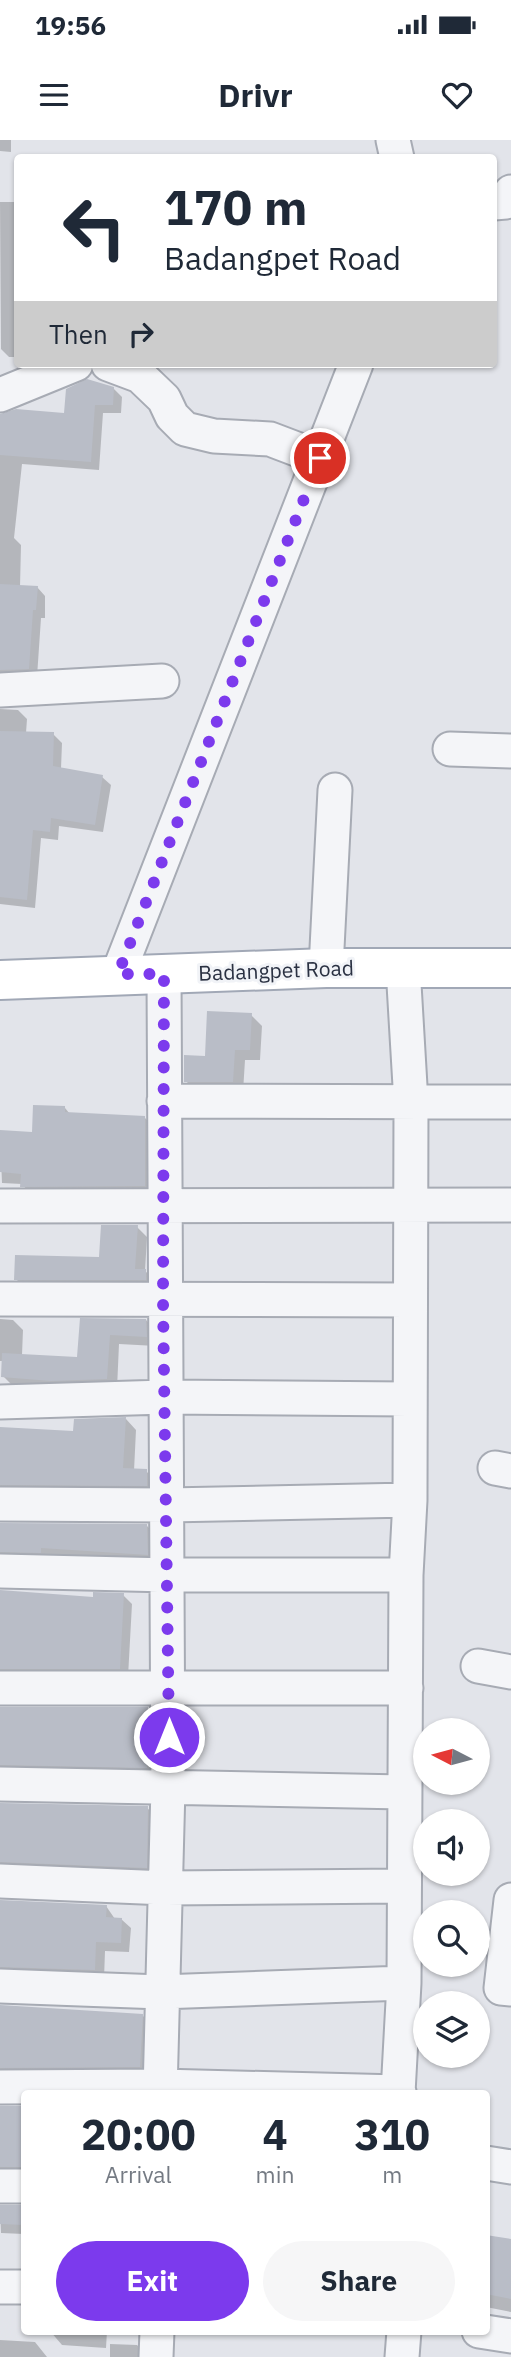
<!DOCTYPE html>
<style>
:root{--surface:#fff;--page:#f6f6f7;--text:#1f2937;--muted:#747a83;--accent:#7c3aed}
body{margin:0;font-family:"IBM Plex Sans",sans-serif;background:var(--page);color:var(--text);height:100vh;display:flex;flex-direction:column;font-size:26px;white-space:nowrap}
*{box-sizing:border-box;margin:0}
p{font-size:23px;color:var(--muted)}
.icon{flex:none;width:38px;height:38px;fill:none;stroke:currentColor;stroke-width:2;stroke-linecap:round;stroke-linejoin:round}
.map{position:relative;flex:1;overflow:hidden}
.drawer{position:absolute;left:21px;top:1950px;width:469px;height:245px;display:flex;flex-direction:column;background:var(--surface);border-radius:7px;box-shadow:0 2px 5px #0004}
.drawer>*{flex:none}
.guide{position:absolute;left:14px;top:14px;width:483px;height:214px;border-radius:7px;box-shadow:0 2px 5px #0004;background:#fff;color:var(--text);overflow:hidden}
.needle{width:46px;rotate:276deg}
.controls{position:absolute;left:413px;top:1578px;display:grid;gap:14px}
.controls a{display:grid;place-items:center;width:77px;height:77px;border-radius:50%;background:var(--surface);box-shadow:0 2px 5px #0004;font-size:35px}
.pin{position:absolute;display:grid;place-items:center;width:60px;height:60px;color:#fff;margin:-30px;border:4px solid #fff;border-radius:50%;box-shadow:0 2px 7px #0007}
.me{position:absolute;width:77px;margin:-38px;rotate:0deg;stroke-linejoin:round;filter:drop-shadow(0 0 5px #0008)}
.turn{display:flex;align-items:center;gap:24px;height:147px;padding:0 35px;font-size:32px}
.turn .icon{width:91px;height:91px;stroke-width:2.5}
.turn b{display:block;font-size:49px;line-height:60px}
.then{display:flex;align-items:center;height:66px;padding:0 35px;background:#0003;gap:14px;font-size:26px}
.eta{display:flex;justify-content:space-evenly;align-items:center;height:119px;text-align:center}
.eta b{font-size:42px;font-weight:700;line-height:49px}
.cta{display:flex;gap:14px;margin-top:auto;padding:14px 35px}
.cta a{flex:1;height:80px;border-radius:42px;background:var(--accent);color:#fff;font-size:28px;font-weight:700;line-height:80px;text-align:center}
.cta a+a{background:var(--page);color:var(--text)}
.status{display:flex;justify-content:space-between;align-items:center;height:49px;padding:0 35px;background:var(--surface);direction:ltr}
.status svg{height:19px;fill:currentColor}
header{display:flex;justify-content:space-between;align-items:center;height:91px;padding:0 35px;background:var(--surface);font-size:32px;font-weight:700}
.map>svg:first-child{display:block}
</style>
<div class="status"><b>19:56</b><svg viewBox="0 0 49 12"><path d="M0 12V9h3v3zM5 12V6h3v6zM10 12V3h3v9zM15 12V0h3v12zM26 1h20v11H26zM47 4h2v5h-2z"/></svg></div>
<header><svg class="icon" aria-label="menu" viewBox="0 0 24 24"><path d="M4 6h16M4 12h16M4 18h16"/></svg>Drivr<svg class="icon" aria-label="heart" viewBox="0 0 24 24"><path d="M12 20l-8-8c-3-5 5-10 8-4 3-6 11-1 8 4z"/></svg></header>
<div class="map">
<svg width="511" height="2217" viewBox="0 0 511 2217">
<rect width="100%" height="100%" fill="#e2e4ea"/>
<path fill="#0003" d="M 0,0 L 11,0 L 11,12 L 0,11 Z
M 0,62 L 18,62 L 18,217 L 9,217 L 1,209 Z
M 113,248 L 122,257 L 121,273 L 103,273 L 99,330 L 22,324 L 14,398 L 21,405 L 20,447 L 37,447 L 45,456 L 45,478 L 41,478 L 37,537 L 0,542 L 0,275 L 66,275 Z
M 0,569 L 18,570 L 27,579 L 26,593 L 53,594 L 62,603 L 61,629 L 102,637 L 111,645 L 103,692 L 59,686 L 58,700 L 41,698 L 35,768 L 0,764 Z
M 251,875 L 262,886 L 260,920 L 245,920 L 243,952 L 196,952 L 186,941 Z
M 65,968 L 70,974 L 145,978 L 157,990 L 157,1058 L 34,1058 L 22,1044 L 2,1043 L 0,992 L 34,994 Z
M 137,1087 L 147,1097 L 145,1131 L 156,1141 L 156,1150 L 26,1149 L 16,1139 L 101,1118 Z
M 0,1179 L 13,1180 L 23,1190 L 22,1215 L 79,1219 L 82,1180 L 146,1180 L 155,1190 L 156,1206 L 119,1204 L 117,1249 L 13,1246 L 3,1236 L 4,1221 L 0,1221 Z
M 126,1279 L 136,1290 L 134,1331 L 146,1331 L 157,1342 L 157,1356 L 9,1355 L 0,1346 L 0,1289 L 75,1293 Z
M 0,1385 L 147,1386 L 156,1395 L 156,1424 L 0,1426 Z
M 0,1452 L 95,1458 L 123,1455 L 132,1464 L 128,1537 L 0,1543 Z
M 0,1569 L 148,1569 L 157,1578 L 156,1636 L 0,1636 Z
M 0,1664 L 147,1668 L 155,1675 L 153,1734 L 0,1726 Z
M 0,1762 L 106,1766 L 115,1779 L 121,1779 L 131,1788 L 129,1812 L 105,1811 L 104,1839 L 0,1840 Z
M 0,1867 L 142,1875 L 151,1884 L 149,1935 L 0,1939 Z
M 0,1968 L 24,1968 L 24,2038 L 0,2034 Z
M 24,2065 L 24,2094 L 1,2093 L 0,2067 Z
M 486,2096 L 511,2101 L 511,2172 L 486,2167 Z
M 50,2191 L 107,2191 L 106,2208 L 62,2205 Z
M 0,2200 L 35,2202 L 47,2217 L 0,2217 Z
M 110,2204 L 137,2205 L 149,2217 L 110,2217 Z"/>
<path fill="#b9bdc7" d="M 87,239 L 114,247 L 113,265 L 95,265 L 91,322 L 0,315 L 0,274 L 16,269 L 64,273 L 66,249 Z
M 0,444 L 38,446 L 36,470 L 33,470 L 29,529 L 0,530 Z
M 0,591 L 54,592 L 53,626 L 103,635 L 95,685 L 51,678 L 50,692 L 33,690 L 27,760 L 0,757 Z
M 207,871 L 252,873 L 250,910 L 235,910 L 233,942 L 184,942 L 184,915 L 205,916 Z
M 33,965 L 65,966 L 65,972 L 145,976 L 145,1046 L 20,1047 L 21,1034 L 0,1032 L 0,990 L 32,992 Z
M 101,1085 L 138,1085 L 135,1129 L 146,1129 L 146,1140 L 14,1140 L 15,1115 L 99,1117 Z
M 80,1178 L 146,1179 L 147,1197 L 110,1195 L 107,1239 L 51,1241 L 1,1237 L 2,1213 L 77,1217 Z
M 126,1277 L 123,1328 L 147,1329 L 147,1346 L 0,1345 L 0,1287 L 73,1291 L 74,1279 Z
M 0,1383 L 147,1384 L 148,1415 L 41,1408 L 41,1413 L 0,1412 Z
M 0,1450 L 93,1457 L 93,1452 L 124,1453 L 120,1529 L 0,1529 Z
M 0,1567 L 148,1567 L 147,1628 L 0,1625 Z
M 0,1663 L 148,1666 L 147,1728 L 0,1722 Z
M 0,1760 L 107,1765 L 106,1777 L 122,1778 L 121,1803 L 96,1802 L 95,1830 L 0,1827 Z
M 0,1865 L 143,1874 L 140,1927 L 0,1928 Z
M 0,1966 L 24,1966 L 24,2027 L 0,2027 Z
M 0,2065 L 24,2065 L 24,2085 L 0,2084 Z
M 486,2095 L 511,2099 L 511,2159 L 486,2154 Z"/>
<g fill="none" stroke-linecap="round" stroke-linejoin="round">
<g stroke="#a7abb4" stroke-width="37">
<path id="minor" d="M 393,0 L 397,18
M 494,63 L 506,62 L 511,52
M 108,224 L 140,236 L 164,259 L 172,276 L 185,289 L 214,296 L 270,299 L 320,318
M 0,255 L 76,224
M 0,550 L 162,541
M 450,609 L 511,611
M 326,828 L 335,650
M 118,834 L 356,224
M 164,961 L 511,962
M 0,1066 L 511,1065
M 0,1159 L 410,1160
M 0,1262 L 165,1257 L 408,1259
M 495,1328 L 511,1331
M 0,1364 L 168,1365 L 410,1360
M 0,1431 L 169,1435 L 406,1435
M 478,1526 L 511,1532
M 0,1548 L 406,1548
M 0,1644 L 403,1652
M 0,1741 L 166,1748 L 402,1746
M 511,1760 L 501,1848 L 511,1849
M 0,1846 L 161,1852 L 404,1843
M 0,1947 L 160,1946 L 399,1952
M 160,1953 L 168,1647 L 164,834
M 398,1953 L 404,1843 L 406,1435 L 410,1360 L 411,963 L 403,827
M 486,2023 L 511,2027
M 0,2046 L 24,2046
M 0,2147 L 24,2147
M 479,2191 L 511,2196
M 156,2217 L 157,2191
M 402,2217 L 404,2191"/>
</g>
<g stroke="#a1a8b6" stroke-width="42">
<path id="major" d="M 0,840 L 326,828 L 511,828"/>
</g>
<use href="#minor" stroke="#f4f5f8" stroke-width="33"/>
<use href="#major" stroke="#fff" stroke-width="38"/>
</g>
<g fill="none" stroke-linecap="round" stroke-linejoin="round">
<path stroke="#7c3aed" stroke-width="12" stroke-dasharray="0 21.6" d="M 169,1597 L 163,1160 L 164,834 L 118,834 L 320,318"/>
</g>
<g text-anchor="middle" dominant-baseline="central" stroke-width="6" stroke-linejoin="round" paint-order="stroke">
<g font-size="21" fill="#2a3142" stroke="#f1f3f7">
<text transform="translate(276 830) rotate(-2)">Badangpet Road</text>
</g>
</g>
</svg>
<div class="controls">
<a><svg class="needle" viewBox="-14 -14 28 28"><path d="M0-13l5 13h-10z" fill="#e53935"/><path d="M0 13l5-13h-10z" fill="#747a83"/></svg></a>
<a><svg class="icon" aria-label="sound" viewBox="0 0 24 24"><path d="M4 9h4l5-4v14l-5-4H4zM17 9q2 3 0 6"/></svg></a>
<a><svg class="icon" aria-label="search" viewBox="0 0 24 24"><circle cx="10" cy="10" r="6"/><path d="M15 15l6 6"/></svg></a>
<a><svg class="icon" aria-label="layers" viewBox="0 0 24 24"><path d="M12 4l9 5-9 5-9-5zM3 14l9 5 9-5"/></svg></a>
</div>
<div class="pin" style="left:320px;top:318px;background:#d93025"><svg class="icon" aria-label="arrive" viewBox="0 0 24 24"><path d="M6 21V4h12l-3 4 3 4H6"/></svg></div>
<svg class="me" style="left:169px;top:1597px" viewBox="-20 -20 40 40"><circle r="17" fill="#7c3aed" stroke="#fff" stroke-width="3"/><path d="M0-11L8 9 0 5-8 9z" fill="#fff"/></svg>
<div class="guide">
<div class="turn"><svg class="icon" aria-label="left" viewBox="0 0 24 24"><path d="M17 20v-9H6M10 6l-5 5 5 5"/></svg><div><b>170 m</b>Badangpet Road</div></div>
<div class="then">Then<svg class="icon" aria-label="right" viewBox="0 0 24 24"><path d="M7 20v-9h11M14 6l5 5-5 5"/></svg></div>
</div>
<section class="drawer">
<div class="eta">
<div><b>20:00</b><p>Arrival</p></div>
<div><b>4</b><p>min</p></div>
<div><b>310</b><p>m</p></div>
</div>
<div class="cta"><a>Exit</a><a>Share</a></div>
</section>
</div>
